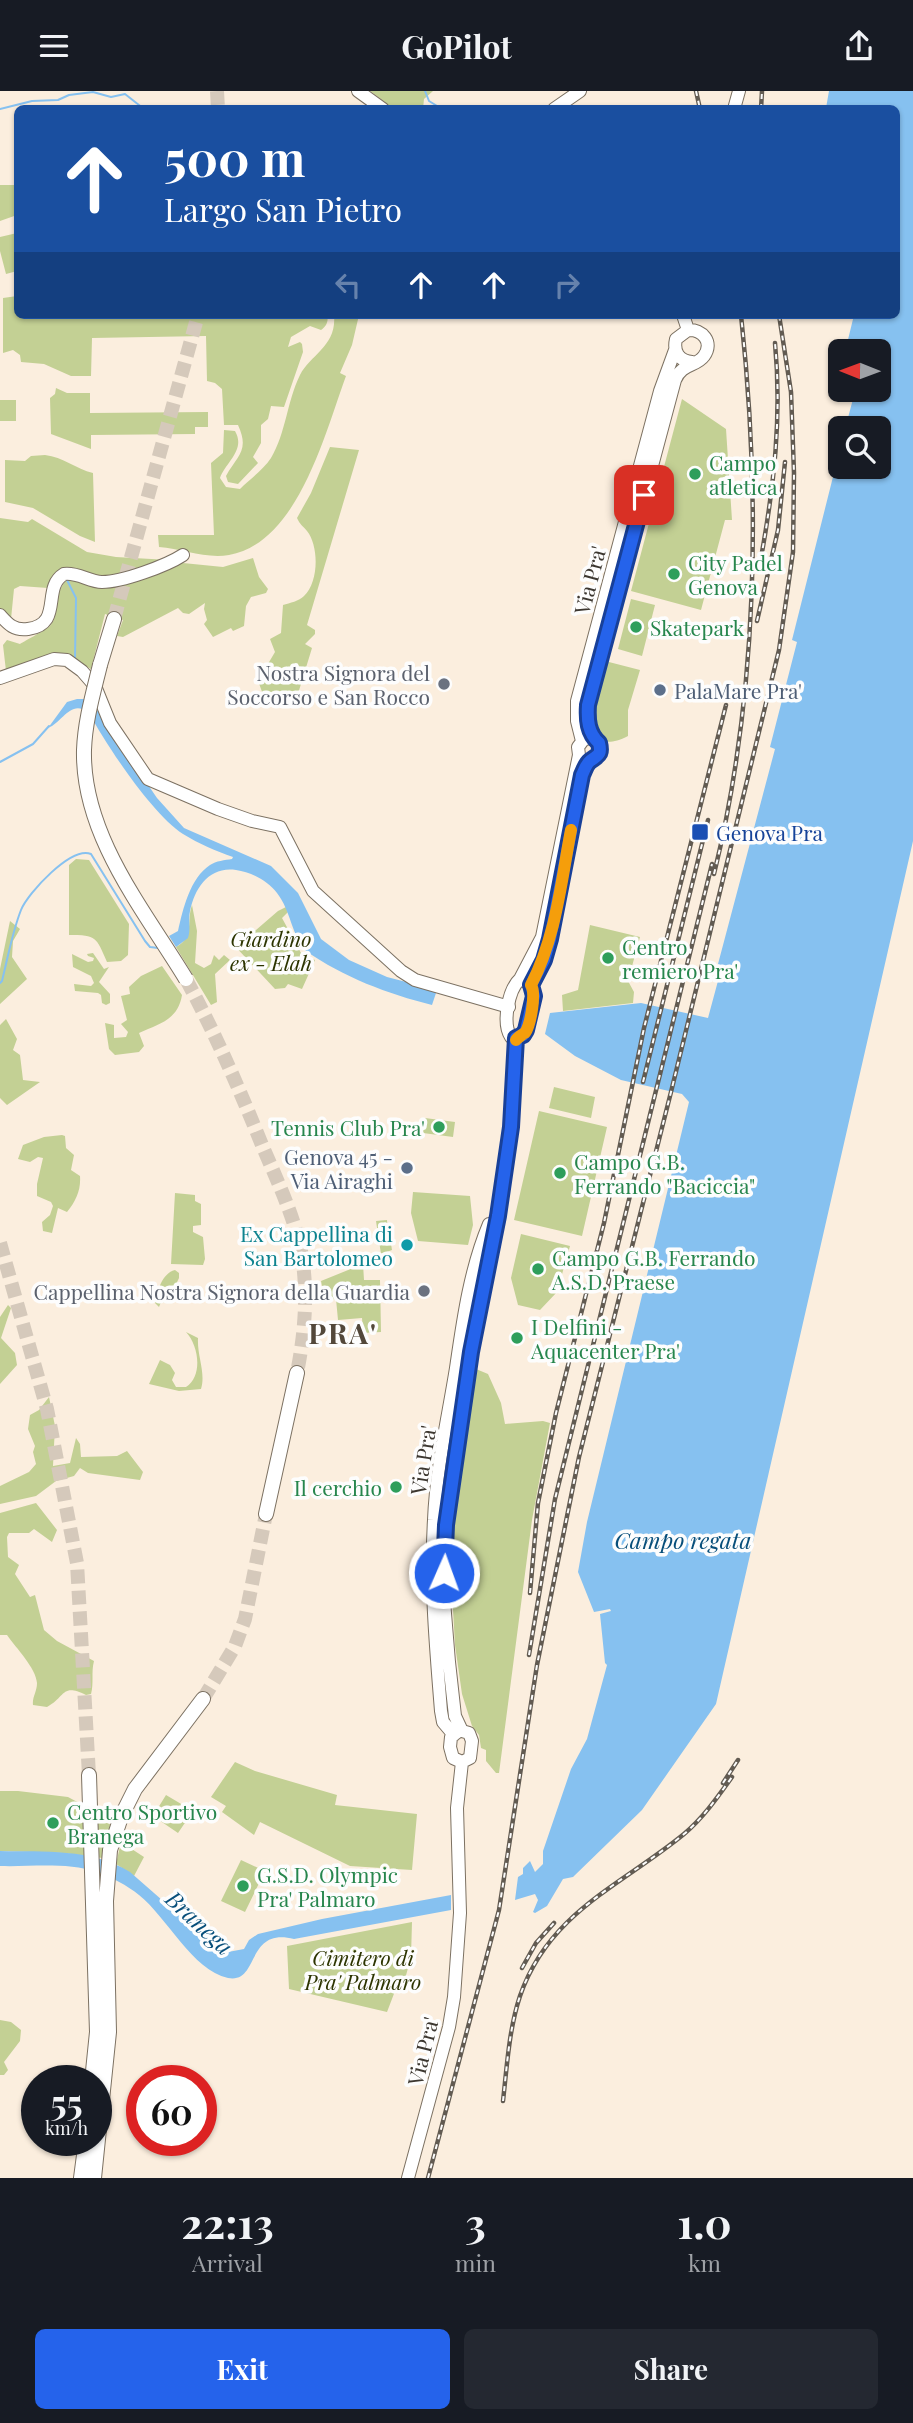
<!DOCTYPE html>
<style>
:root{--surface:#171b24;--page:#242831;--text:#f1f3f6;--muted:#9ea1a6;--accent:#2563eb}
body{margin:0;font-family:"Playfair Display",serif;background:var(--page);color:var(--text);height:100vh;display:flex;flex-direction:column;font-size:26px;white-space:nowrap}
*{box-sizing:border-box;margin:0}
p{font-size:23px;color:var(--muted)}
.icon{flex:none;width:38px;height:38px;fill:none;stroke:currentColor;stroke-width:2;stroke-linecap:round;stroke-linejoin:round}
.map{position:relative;height:2087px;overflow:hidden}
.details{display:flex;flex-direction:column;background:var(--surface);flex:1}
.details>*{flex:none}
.top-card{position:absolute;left:14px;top:14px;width:886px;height:214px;border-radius:10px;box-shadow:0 2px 5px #0004;background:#1a4fa0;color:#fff;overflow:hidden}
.needle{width:46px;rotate:271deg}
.tools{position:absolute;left:828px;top:248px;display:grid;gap:14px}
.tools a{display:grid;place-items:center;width:63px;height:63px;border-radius:10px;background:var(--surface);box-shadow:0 2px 5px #0004;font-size:35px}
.speed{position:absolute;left:21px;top:1974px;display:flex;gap:14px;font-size:35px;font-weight:700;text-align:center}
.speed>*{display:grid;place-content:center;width:91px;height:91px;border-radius:50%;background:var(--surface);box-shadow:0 2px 5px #0004;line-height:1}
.speed small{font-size:18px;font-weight:400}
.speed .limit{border:10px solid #d22;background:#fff;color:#111}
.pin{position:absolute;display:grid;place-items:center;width:60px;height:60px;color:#fff;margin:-30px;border-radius:14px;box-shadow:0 4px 10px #0006}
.me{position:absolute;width:77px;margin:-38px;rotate:2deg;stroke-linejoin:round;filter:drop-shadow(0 0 5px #0008)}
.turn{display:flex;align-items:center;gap:24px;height:147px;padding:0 35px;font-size:32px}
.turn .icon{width:91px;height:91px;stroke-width:2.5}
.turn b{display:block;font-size:49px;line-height:60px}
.lanes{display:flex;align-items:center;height:66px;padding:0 35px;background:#0003;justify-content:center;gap:35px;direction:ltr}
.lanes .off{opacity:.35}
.eta{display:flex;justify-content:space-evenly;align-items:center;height:119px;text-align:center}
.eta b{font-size:42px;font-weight:700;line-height:49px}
.button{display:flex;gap:14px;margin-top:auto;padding:14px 35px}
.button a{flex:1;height:80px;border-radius:10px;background:var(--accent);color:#fff;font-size:28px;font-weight:700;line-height:80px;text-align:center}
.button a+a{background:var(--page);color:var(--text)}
header{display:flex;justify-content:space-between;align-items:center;height:91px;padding:0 35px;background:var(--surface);font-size:32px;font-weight:700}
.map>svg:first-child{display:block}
</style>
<header><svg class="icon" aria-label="menu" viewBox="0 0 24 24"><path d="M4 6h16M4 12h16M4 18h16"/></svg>GoPilot<svg class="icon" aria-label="share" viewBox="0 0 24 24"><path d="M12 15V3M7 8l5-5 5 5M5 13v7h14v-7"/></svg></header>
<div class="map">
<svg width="913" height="2087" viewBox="0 0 913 2087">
<rect width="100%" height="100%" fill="#fbeede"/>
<path fill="#c3d094" d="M 370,0 L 433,0 L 424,8 L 423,18 L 389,17 L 385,11 Z
M 0,94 L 18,94 L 17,124 L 0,130 Z
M 17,142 L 17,180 L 6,183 L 0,160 L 0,146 Z
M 17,205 L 18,224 L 327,224 C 329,230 326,236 321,239 L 310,235 L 291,246 L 288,256 L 300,251 L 302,253 L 303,261 L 284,316 L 271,315 L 268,328 L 261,334 L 261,352 L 253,366 L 258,372 L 238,393 L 228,391 L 226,385 C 237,365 250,360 238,334 L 224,334 L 222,298 L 215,292 L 207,290 L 206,245 L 92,247 L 91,285 L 71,285 L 44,273 L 21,271 L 20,264 L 13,259 L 3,262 L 3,207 Z
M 334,224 L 359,224 L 352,254 L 340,282 L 346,285 C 325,342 298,452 229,464 C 206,468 182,458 159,456 L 158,444 L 214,444 L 211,372 L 223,362 L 224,339 L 235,340 C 246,359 226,371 220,387 L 226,396 L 240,398 C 250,388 263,379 271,367 C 286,342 287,310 300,284 C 311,263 337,255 334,224 Z
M 56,297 L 67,302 L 90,302 L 90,322 L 208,321 L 208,336 L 195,336 L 195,343 L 91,344 L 91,358 L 51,343 L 50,307 L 55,303 Z
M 682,308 L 726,338 L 732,429 L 725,429 L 701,519 L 631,500 Z
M 0,309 L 16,309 L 16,330 L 0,330 Z
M 330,356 L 359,359 L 307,534 L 315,539 L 315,543 L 305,553 L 312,557 L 297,606 L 265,609 L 257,587 L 262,583 L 275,561 L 270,548 L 281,542 L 283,514 C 290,512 299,510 304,505 C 319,491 319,455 307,440 C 303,435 300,434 297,427 L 311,402 Z
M 45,364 C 63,366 76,378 93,382 L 95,451 L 80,445 L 33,417 L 5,411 L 5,369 L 25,370 L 31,365 Z
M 0,427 L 28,431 L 32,428 L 87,461 L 116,466 L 169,469 L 108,486 L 65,478 L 56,482 L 48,497 L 20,495 L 14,498 L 11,528 L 0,519 Z
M 253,467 L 259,486 L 268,498 L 266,502 L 251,506 L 246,515 L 244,535 L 233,540 L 231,537 L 213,546 L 204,533 L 207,529 L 204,518 L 205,512 L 189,523 L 183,522 L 178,517 L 123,546 L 117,545 L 123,529 L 105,523 L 91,578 L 68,566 L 6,580 L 3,554 L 7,549 L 20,553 C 25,550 47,538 50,535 C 61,521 51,505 68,487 L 93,494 L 183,472 L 223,476 Z
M 631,508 L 655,514 L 642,565 L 618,558 Z
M 605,570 L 640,579 L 628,619 L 628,645 C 573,673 600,593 605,570 Z
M 76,768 L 89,769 L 129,833 L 128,864 L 121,870 L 107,871 C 96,846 97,844 69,844 L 69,774 Z
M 192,814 L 197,840 L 195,872 L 204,877 L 211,873 L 214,864 L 219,869 L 224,864 L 230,869 L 215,883 L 217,911 L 211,914 L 176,856 C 195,846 186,831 192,814 Z
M 286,816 L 288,821 L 282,827 L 301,862 L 315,869 L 302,898 L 288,893 L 285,897 L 275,898 L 232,852 L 238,847 L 242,851 L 278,820 Z
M 10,830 L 20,838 L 13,850 L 12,866 L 27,888 L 0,913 L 0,878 Z
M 590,834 L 640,846 L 628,890 L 634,901 L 633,912 L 563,920 L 562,904 L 578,899 Z
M 93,862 L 104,878 L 109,876 L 99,891 L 110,903 L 110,912 L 106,914 L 102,912 L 101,904 L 98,902 L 75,900 L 74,893 L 91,895 L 94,892 L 91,885 L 73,876 L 72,863 L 88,871 L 93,870 L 94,867 L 88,865 L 87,863 Z
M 162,875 L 182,904 C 178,929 159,933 139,942 L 144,955 L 139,961 L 115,964 L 109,958 L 105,932 L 114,934 L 114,947 L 126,946 L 128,941 L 121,933 L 127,929 L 121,905 L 130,903 L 129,896 L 141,885 Z
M 6,928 L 17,948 L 13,959 L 20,964 L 23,989 L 40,991 L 7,1014 L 0,1007 L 0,934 Z
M 554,996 L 595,1006 L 591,1027 L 549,1017 Z
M 539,1020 L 607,1036 L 582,1145 L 514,1129 Z
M 425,1027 L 455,1031 L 453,1046 L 423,1042 Z
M 62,1044 L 65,1045 L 66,1057 L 74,1064 L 71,1079 L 80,1085 C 81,1099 76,1110 67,1121 L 58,1117 L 52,1142 L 43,1140 L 42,1131 L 50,1124 L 53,1115 L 51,1111 L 37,1105 L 37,1093 L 43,1067 L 38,1066 L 30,1071 L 18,1068 L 23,1054 L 44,1046 Z
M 413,1101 L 470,1105 L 473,1134 L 468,1154 L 418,1150 L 411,1122 Z
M 175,1102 L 195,1104 L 195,1110 L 201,1113 L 201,1134 L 193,1135 L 193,1141 L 203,1146 L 205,1168 L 203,1174 L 171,1173 Z
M 387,1129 L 388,1144 L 392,1144 L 394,1152 L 391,1153 L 392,1159 L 381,1163 L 376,1130 Z
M 521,1143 L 570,1155 L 557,1201 L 540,1219 L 518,1214 L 511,1187 Z
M 363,1173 L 364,1189 L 380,1189 L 381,1241 L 363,1242 L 362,1227 L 338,1229 L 336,1208 L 325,1210 L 321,1190 Z
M 175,1179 L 179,1182 L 179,1187 L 167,1212 L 161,1211 L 159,1216 L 155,1212 C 157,1201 162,1182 175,1179 Z
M 8,1214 L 11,1217 L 1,1247 L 15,1262 L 17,1274 L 0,1293 L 0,1226 Z
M 186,1241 L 198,1247 C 197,1265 206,1282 201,1298 L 179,1300 L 149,1293 L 160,1269 L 170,1274 L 175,1282 L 172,1289 L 176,1296 L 186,1296 C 203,1285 199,1255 186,1241 Z
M 476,1278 L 488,1283 L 501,1312 L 505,1333 L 543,1330 L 550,1332 L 532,1429 L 499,1682 L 496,1682 L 486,1670 L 486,1659 L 481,1657 L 479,1644 L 472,1635 L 462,1603 L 455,1554 L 450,1465 L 452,1423 Z
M 49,1306 L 55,1335 L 53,1375 L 70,1372 L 76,1347 L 80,1353 L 81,1366 L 117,1365 L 127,1360 L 143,1381 L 140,1389 L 88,1382 L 80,1377 L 74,1385 L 56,1390 L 36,1405 L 0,1413 L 0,1395 L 29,1381 L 36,1373 L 33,1361 L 35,1355 L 28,1338 L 30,1324 L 39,1319 Z
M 36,1412 L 57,1439 L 52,1451 L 34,1438 L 29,1442 L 9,1442 L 7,1446 L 8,1466 L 19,1474 L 15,1483 L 30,1506 L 35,1504 L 44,1539 L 57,1550 L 94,1570 C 91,1581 94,1592 91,1603 L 86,1604 C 61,1592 66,1606 47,1616 L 33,1614 C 32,1606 37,1601 37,1592 C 36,1577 16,1557 7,1544 L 0,1544 L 0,1422 Z
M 235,1671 L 255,1680 L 337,1704 L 335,1714 L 417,1723 L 412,1779 L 350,1775 L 260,1731 L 254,1744 L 222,1721 L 226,1715 L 211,1706 Z
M 0,1700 L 18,1700 L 68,1706 L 81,1713 L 96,1727 L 112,1734 L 103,1767 L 63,1762 L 0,1760 Z
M 166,1704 L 193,1720 L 178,1742 L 153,1725 Z
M 121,1751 L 144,1766 L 134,1785 L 116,1773 Z
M 241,1769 L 265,1780 L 245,1821 L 221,1810 Z
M 412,1831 L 411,1866 L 405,1888 L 400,1887 L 387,1921 L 289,1898 L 287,1855 Z
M 0,1929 L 11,1931 L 21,1939 L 20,1950 L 4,1971 L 8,1979 L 4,1984 L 0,1984 Z"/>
<path fill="#86c1f0" d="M 829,0 L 913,0 L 913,750 L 716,1613 L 642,1719 L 573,1786 L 563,1788 L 547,1815 L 535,1822 L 533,1821 L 538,1809 L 535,1803 L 515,1809 L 518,1786 L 523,1783 L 523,1777 L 530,1770 L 535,1781 L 543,1773 L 543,1760 L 571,1678 L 587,1648 L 607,1574 L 605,1572 L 600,1523 L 611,1520 L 610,1518 L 594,1521 L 578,1481 L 587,1431 L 689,1011 L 682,1003 L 621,989 L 575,965 L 545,943 L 550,922 L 641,912 L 708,927 L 722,875 L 718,873 L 775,658 L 770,656 L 797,551 L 792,549 L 840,358 L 840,376 L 878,376 L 878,338 L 845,338 L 853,308 L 835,304 L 840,283 L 840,299 L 878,299 L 878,261 L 845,261 L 854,224 L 896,224 L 896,18 L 826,17 Z
M 77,608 L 85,608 L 95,616 L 157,707 L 184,737 L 271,775 L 298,802 L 321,848 L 349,869 L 387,886 L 437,899 L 432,914 C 388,903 343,886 306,860 C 291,843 291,820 277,802 C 268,790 251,781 236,779 C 210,775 195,796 190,820 C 188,829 191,838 188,847 L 176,856 L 169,845 L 178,840 C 183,818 190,787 210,774 C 216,770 225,769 232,768 L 233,766 C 216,760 199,753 183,743 C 152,723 107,655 89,622 C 71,607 63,631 48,637 L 67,611 Z
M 0,1760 C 44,1761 91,1757 130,1781 L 218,1858 L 228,1861 L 244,1858 L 249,1849 L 258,1843 L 322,1828 L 451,1804 L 451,1819 L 294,1848 C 245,1836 260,1893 228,1887 C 192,1879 167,1826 139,1804 C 128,1795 110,1785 97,1781 C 67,1771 31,1776 0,1775 Z"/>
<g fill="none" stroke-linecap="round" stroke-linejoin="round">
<path stroke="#86c1f0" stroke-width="2" d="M 425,0 L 429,10 L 442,18
M 0,18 L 32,10 L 58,9 L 69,4 L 93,1 L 111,6 L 125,3 L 144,18
M 66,487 L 76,507 L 75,567
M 0,671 L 33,653 L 49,635
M 0,892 L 2,890 C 8,866 12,842 21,819 C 28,802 71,755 91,763 L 145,850 L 150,856 L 158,857"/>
<path stroke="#d5c9bb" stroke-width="14" stroke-dasharray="14 7" stroke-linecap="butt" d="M 217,0 L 218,18
M 114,528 L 198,224
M 186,888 C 215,942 239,997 262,1054 C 276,1087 292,1120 300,1155 C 309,1197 305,1241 297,1282
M 0,1152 L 47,1318 L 77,1472 L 89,1684
M 203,1608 L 235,1555 L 245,1528 L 266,1423"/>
<g stroke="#7c7162" stroke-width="14">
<path id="secondary" d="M 358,0 L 383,18
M 554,18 L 580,0
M 0,524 C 8,533 14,540 28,538 C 64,533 41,497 64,483 C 78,481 89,491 102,491 C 122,491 166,475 183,464
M 0,587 L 54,568 L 67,569 L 82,580 L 95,595 L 110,632 L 148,688 L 218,718 L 252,730 L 280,736 L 313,800 L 401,880 L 415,889 L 509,916"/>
</g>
<g stroke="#7c7162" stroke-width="14">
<path id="primary" d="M 734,18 L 739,0
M 683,224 L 688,239
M 593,647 L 589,637 L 588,614 L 675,289 C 682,272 696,276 704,265 C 714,251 702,238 688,239 L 676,248 C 673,261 679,270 692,271
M 582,650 L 577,630 L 577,610 L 660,300 L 675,259
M 516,947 L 511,946 C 502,933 508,899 520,888 L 542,846 L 579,664 L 578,656 L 584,648 L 593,647 L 599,652 C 602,664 598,664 590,670 C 586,673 584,680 582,684 L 550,848 L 544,869 L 531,894
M 516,947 L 523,944 L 526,939 L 534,905 L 532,895 L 526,891
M 459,1640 L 451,1646 L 450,1656 L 453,1667 L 462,1671
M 462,1640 L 455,1625 L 449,1571 L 443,1498 L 446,1434 L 473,1244 L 498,1125 L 511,1036 L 516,947
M 462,1640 L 469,1642 L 472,1650 L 470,1667 L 462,1671
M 454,1644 L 443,1631 L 441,1620 C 436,1557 430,1493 434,1429 C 436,1378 448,1327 456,1277 C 463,1229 470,1178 489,1133
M 408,2087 L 449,1936 L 454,1906 L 460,1822 L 457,1717 L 462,1671"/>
</g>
<g stroke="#7c7162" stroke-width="16">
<path id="highway" d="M 100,574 L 114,528
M 266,1423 L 297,1282
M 89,1684 L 97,1941 L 92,1990
M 81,2087 L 86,2049
M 94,2087 L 109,1941 L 106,1810 L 110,1759 L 121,1726 L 135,1698 L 203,1608"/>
</g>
<use href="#secondary" stroke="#fff" stroke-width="12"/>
<use href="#primary" stroke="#fff" stroke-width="12"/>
<use href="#highway" stroke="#fff" stroke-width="14"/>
<g stroke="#625b52" stroke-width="4.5">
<path id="rail" d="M 696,0 L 700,18
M 761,18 L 762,0
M 761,467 C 774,395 782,325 775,252
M 757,530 L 778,439 L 785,371
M 714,783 C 758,603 761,408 741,224
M 643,991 L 708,729
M 530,1502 L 538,1412 L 556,1322 L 604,1132 L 644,937 L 726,614
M 529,1564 L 555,1408 L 712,773
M 723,1692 L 738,1669
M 522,1877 L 536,1852 L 554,1832
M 503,2010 C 507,1975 509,1938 520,1905 C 549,1821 622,1794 684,1743 C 703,1727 717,1707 732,1686
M 428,2087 L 499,1819 L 537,1574 L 579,1366 L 671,1001 L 779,559 L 793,461 L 794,382 L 791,301 L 779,224"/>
</g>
<use href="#rail" stroke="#fdfdfd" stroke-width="2" stroke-dasharray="5" stroke-linecap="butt"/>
<g stroke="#7c7162" stroke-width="16" stroke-linecap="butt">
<path id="highway-bridge" d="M 100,574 C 93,603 85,630 84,659 C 82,744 144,819 186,888"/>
</g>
<use href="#highway-bridge" stroke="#fff" stroke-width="14"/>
</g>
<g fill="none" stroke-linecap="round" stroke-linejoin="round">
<g stroke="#184099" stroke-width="18">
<path id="route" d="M 444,1482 L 446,1434 L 471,1261 L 498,1125 L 511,1036 L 516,947 L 523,944 L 526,939 L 534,905 L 531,894 L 544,869 L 550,848 L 582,684 C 584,680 586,673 590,670 C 598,664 602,664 599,652 C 588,642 587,629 588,614 L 644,404"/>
</g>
<use href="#route" stroke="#2563eb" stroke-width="12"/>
<path stroke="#f59e0b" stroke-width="12" d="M 516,949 C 516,948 524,942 525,942 C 531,933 536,902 531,894 C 556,846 561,791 571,739"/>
</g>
<g fill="#2e9e5b" stroke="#fdfdfd" stroke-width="2.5">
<circle cx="695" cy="383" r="7"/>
<circle cx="674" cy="483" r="7"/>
<circle cx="636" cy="536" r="7"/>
<circle cx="608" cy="867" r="7"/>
<circle cx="439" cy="1036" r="7"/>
<circle cx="560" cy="1082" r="7"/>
<circle cx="538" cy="1178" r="7"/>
<circle cx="517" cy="1247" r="7"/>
<circle cx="396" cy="1396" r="7"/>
<circle cx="53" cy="1732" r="7"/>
<circle cx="243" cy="1795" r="7"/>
</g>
<g fill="#6b7280" stroke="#fdfdfd" stroke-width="2.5">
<circle cx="444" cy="593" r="7"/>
<circle cx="424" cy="1200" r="7"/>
</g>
<g fill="#5c6f8a" stroke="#fdfdfd" stroke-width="2.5">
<circle cx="660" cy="599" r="7"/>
<circle cx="407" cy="1077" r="7"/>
</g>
<rect fill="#1a4fb4" stroke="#fdfdfd" stroke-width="2.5" x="691" y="732" width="18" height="18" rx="3.5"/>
<circle fill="#0f9aa8" stroke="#fdfdfd" stroke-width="2.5" cx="407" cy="1154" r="7"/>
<g text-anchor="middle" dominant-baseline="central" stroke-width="7" stroke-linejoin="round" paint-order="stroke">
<g font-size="21" fill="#27864d" stroke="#fdfdfd" text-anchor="start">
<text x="709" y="371">Campo<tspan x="709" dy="24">atletica</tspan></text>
<text x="688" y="471">City Padel<tspan x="688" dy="24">Genova</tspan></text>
<text x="650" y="536">Skatepark</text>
<text x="622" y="855">Centro<tspan x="622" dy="24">remiero Pra'</tspan></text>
<text x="425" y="1036" text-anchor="end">Tennis Club Pra'</text>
<text x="574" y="1070">Campo G.B.<tspan x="574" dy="24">Ferrando "Baciccia"</tspan></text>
<text x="552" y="1166">Campo G.B. Ferrando<tspan x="552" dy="24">A.S.D. Praese</tspan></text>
<text x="531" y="1235">I Delfini -<tspan x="531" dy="24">Aquacenter Pra'</tspan></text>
<text x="382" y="1396" text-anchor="end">Il cerchio</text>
<text x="67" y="1720">Centro Sportivo<tspan x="67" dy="24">Branega</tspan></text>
<text x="257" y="1783">G.S.D. Olympic<tspan x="257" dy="24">Pra' Palmaro</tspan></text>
</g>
<g font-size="21" fill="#3c3730" stroke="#fdfdfd">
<text transform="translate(589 489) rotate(-75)">Via Pra'</text>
<text transform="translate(422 1369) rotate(-81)">Via Pra'</text>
<text transform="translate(422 1960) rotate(-76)">Via Pra'</text>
</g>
<g font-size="21" fill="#5b616d" stroke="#fdfdfd" text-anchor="end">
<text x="430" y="581">Nostra Signora del<tspan x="430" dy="24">Soccorso e San Rocco</tspan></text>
<text x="410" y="1200">Cappellina Nostra Signora della Guardia</text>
</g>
<g font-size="21" fill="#4e5e75" stroke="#fdfdfd" text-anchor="start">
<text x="674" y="599">PalaMare Pra'</text>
<text x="393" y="1065" text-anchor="end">Genova 45 -<tspan x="393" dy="24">Via Airaghi</tspan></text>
</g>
<g font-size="21" fill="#164399" stroke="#fdfdfd" text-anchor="start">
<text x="716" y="741">Genova Pra</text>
</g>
<g font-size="21" font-style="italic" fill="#2c3400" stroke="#fdfdfd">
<text x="271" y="847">Giardino<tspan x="271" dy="24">ex - Elah</tspan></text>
<text x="363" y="1866">Cimitero di<tspan x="363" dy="24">Pra' Palmaro</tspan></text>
</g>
<g font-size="21" fill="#0d838f" stroke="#fdfdfd" text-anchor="end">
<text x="393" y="1142">Ex Cappellina di<tspan x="393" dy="24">San Bartolomeo</tspan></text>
</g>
<g font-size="23" font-style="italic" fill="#084f7b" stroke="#fdfdfd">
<text x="683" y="1448">Campo regata</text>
<text transform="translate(200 1831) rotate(43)">Branega</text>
</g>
<g font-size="28" font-weight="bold" letter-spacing="2" fill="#52473a" stroke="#fdfdfd">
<text x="343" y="1241">PRA'</text>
</g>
</g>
</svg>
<div class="tools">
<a><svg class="needle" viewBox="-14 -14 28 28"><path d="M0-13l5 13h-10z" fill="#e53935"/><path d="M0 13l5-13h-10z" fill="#9ea1a6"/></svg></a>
<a><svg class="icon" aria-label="search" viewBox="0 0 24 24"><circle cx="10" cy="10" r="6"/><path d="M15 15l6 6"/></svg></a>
</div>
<div class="speed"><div>55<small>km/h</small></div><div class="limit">60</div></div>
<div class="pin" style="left:644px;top:404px;background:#d93025"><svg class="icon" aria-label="arrive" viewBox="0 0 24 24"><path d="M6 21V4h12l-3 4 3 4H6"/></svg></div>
<svg class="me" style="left:444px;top:1482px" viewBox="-20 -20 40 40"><circle r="17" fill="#2563eb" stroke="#fff" stroke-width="3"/><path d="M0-11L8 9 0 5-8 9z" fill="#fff"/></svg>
<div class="top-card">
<div class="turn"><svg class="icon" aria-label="ahead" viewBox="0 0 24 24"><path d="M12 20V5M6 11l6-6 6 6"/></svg><div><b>500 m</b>Largo San Pietro</div></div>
<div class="lanes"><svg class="icon off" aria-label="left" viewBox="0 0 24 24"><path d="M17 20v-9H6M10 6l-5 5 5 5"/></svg><svg class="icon" aria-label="ahead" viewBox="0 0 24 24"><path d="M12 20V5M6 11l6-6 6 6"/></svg><svg class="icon" aria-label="ahead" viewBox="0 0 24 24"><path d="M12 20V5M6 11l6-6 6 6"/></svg><svg class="icon off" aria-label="right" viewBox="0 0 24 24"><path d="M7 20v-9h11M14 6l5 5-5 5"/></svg></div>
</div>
</div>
<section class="details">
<div class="eta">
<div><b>22:13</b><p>Arrival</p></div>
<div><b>3</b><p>min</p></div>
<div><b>1.0</b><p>km</p></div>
</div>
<div class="button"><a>Exit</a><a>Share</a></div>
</section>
